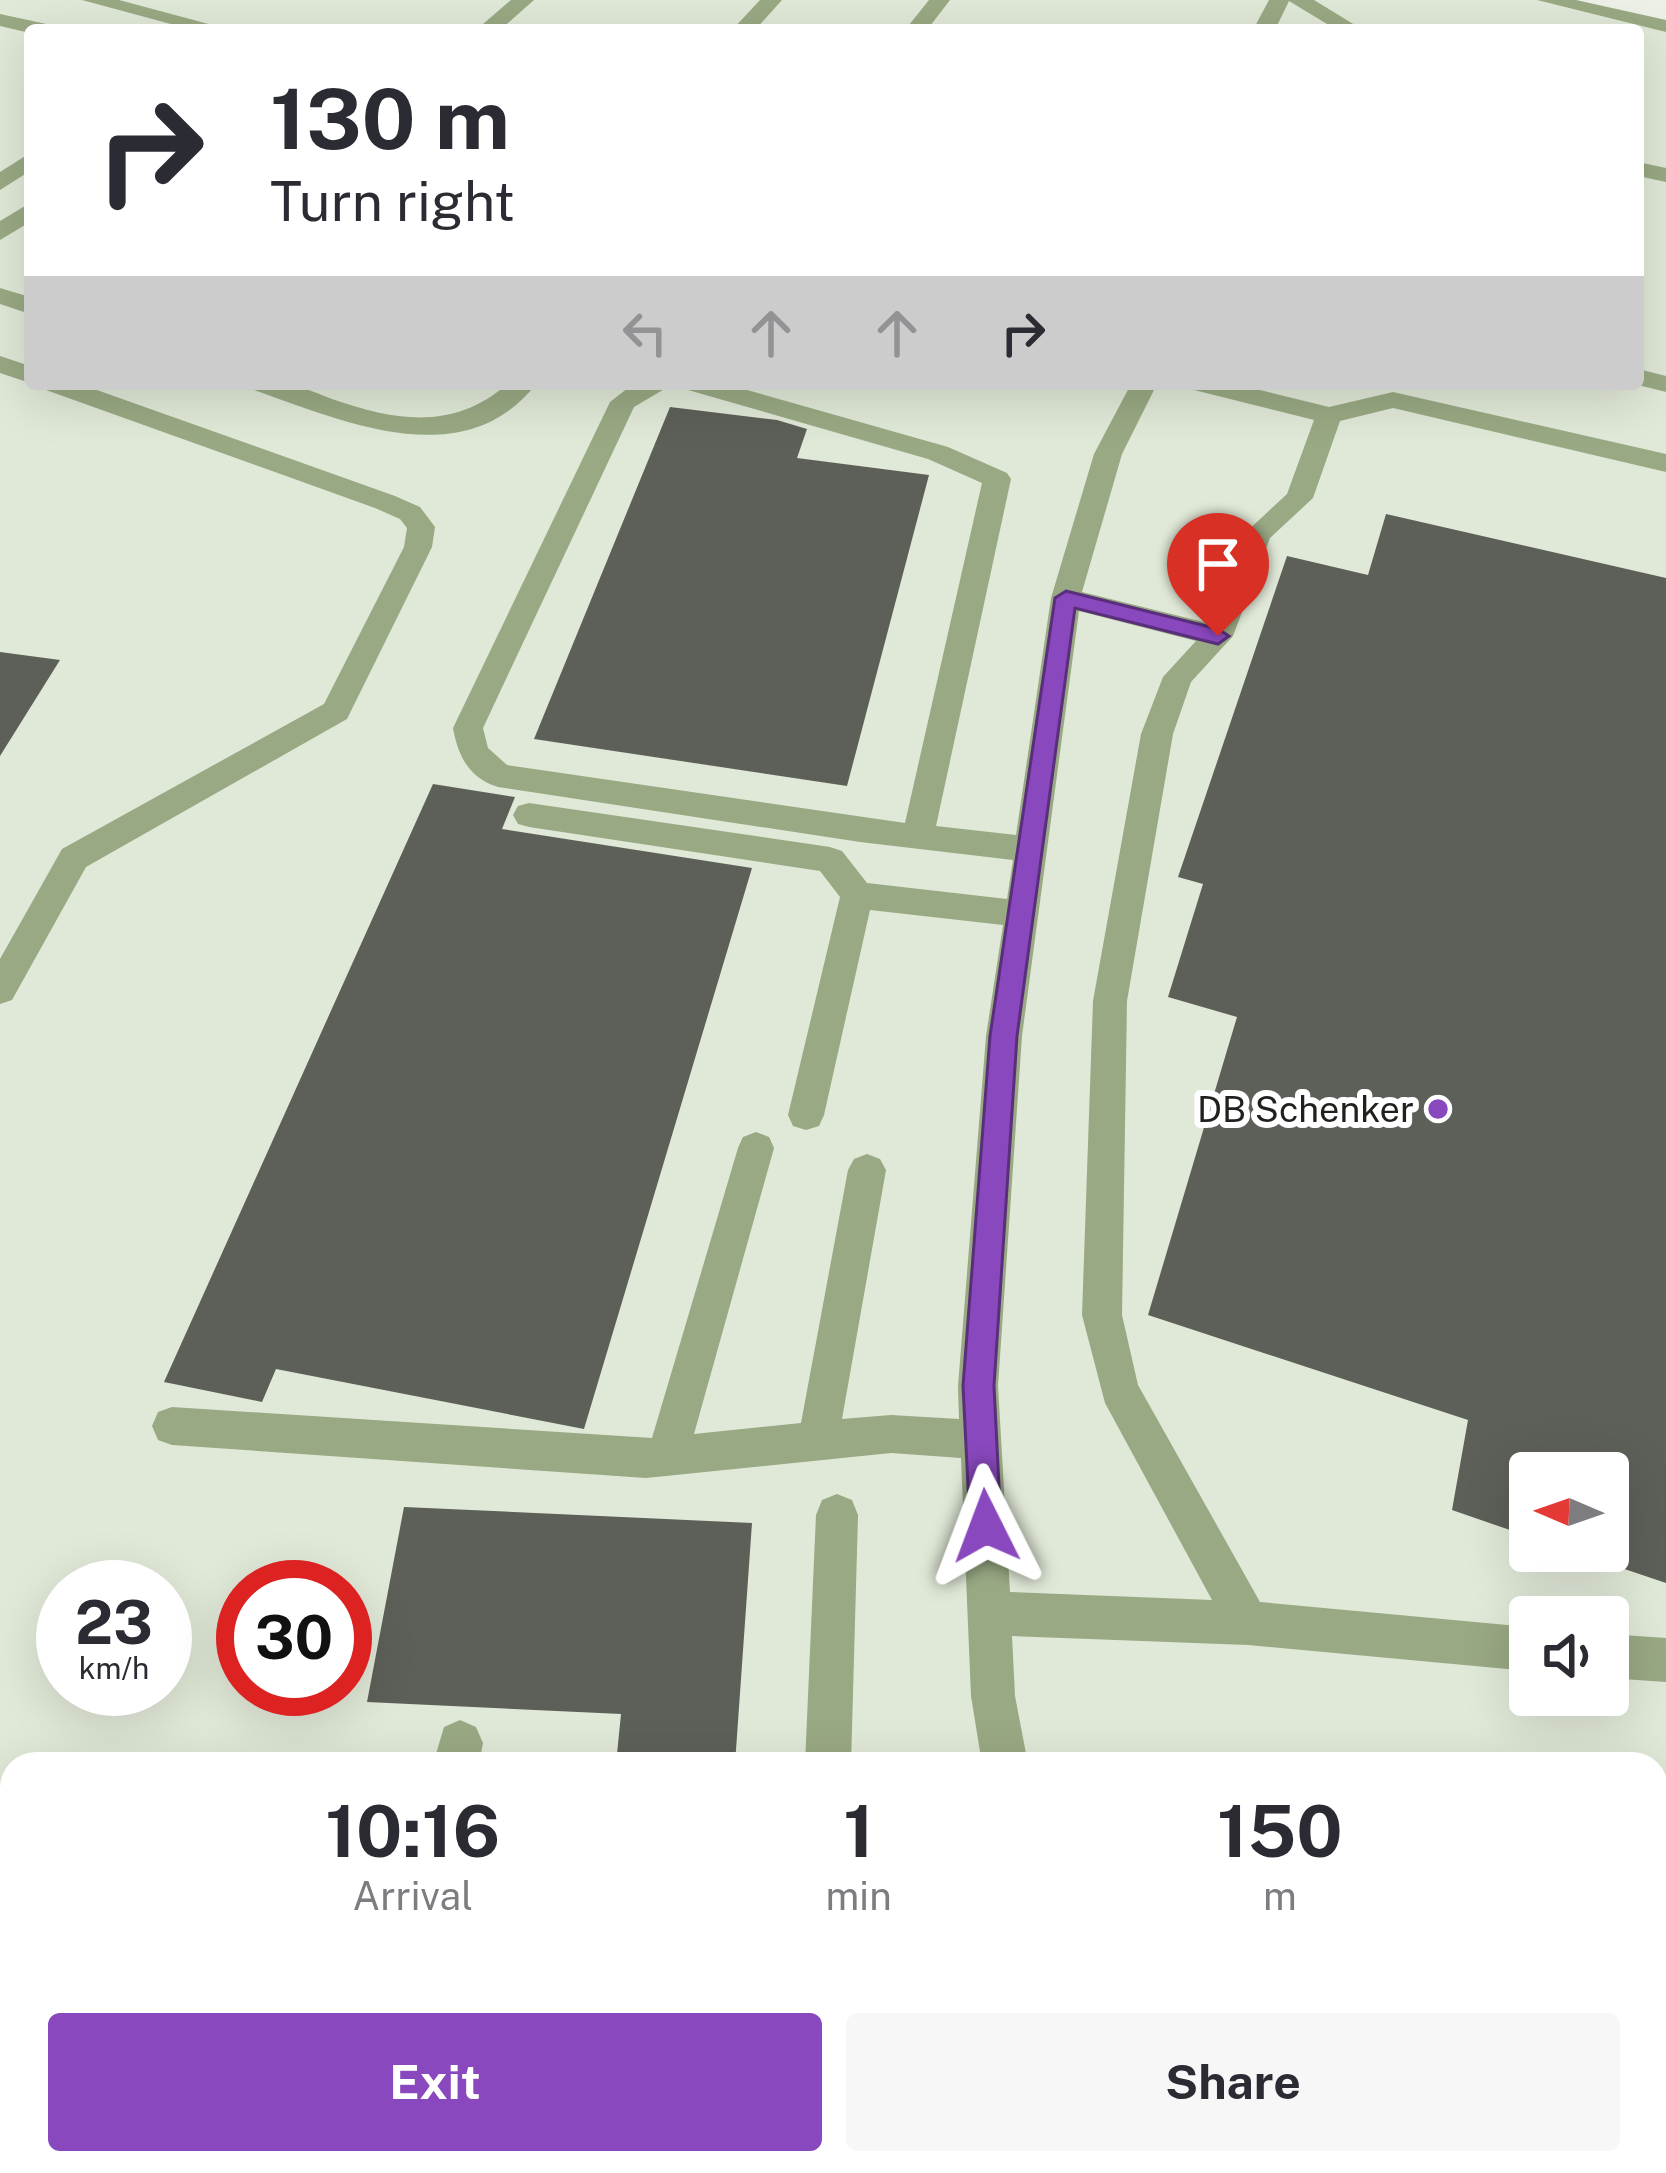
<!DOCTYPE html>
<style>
:root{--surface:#fff;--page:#f7f7f7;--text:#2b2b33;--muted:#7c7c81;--accent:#8948bd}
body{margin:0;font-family:"Public Sans",sans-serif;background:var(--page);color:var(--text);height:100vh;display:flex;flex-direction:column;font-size:45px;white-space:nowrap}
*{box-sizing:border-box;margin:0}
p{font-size:39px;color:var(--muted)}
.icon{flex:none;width:66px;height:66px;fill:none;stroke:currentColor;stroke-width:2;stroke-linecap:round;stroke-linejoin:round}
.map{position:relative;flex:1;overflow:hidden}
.sheet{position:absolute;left:0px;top:1752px;width:1668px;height:423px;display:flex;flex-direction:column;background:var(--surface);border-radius:36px 36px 0 0;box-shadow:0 12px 48px #0002}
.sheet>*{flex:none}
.hud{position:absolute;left:24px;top:24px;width:1620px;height:366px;border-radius:12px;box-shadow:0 12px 48px #0002;background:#fff;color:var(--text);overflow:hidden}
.needle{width:78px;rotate:272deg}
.controls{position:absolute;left:1509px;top:1452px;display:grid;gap:24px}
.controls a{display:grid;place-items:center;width:120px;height:120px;border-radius:12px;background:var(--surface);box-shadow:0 12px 48px #0002;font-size:60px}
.speed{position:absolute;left:36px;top:1560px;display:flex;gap:24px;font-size:60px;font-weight:700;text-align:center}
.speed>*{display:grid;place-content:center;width:156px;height:156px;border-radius:50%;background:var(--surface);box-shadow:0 12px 48px #0002;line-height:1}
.speed small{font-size:30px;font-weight:400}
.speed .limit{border:18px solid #d22;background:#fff;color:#111}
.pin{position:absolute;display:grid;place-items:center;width:102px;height:102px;color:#fff;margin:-123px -51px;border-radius:50% 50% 50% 0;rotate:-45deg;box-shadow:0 0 12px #0007}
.pin .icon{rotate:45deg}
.me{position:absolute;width:132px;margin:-66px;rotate:357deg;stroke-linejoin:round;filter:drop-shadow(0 0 9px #0008)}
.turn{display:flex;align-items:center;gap:42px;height:252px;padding:0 48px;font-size:54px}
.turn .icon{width:156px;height:156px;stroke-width:2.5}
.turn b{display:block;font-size:84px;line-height:102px}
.lanes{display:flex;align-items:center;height:114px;padding:0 48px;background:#0003;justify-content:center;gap:60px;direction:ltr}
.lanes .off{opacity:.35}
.eta{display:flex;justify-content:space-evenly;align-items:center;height:204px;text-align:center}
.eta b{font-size:72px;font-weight:700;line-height:84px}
.button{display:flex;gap:24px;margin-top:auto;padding:24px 48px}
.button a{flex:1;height:138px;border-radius:12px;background:var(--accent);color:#fff;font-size:48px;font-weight:700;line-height:138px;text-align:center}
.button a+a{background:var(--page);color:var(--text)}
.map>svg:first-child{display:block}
</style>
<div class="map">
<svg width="1666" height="2173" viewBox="0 0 1666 2173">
<rect width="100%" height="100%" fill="#ecf0e7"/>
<path fill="#e0e8d7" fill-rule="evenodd" d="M 0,0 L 1547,0 L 1666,26 L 1666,2173 L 0,2173 ZM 30,30 L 1638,30 L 1638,384 L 30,384 ZM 1530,1473 L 1608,1473 L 1608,1551 L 1530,1551 ZM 63,1587 L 165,1587 L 165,1689 L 63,1689 ZM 243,1587 L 345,1587 L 345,1689 L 243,1689 ZM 1530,1617 L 1608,1617 L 1608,1695 L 1530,1695 ZM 12,1764 L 1656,1764 L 1656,2163 L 12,2163 Z"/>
<path fill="#5d6059" d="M 670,407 L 777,420 L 807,429 L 797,458 L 929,475 L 847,786 L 534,739 Z
M 1386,514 L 1666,578 L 1666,1583 L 1571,1551 L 1608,1551 L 1608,1473 L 1530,1473 L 1530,1537 L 1452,1510 L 1468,1420 L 1148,1315 L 1237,1017 L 1168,997 L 1203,884 L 1178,877 L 1287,556 L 1368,575 Z
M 0,652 L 60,660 L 0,756 Z
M 433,784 L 515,797 L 502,829 L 752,868 L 584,1429 L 276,1369 L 262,1402 L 164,1382 Z
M 404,1507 L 752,1523 L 735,1764 L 616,1764 L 621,1714 L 367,1702 Z"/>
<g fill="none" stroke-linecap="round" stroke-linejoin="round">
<path fill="#99a983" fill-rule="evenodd" d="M 82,0 L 119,0 L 231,30 L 193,30 Z
M 511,0 L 534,0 L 500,30 L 476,30 Z
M 760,0 L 782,0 L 755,30 L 732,30 Z
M 929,0 L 950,0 L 927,30 L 905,30 Z
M 1269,0 L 1314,0 L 1363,30 L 1337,30 L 1289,1 L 1275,30 L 1253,30 Z
M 1537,0 L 1576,0 L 1666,20 L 1666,32 Z
M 0,14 L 51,25 L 54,30 L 30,33 L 0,26 Z
M 30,153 L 30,171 L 0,190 L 0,172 Z
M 1638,162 L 1666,168 L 1666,182 L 1638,176 Z
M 30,203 L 30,222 L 0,240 L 0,221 Z
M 0,288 L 30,297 L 30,314 L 0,304 Z
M 0,356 L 30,366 L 30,383 L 0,373 Z
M 1638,369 L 1666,376 L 1666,392 L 1634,384 Z
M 42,384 L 80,384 L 395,496 L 420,507 L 435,527 L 432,547 L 347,719 L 86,867 L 12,1000 L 0,1004 L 0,959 L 62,849 L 324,704 L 404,547 L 407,528 L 400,519 L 375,508 L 46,390 Z
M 250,384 C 262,384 276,382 288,384 C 302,386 318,394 332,399 C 395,421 454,431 507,384 L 536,384 C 464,476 343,421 254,390 Z
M 633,384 L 673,384 L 634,407 L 483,728 L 488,748 L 507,765 L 905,823 L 982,483 L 928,459 L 688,390 L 684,384 L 726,384 L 948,447 L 1007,473 L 1011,479 L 936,826 L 1016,835 L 1051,598 L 1094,454 L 1131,384 L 1157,384 L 1122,454 L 1082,592 L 1208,623 L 1244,534 L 1287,494 L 1314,420 L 1194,390 L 1190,384 L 1236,384 L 1329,407 L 1393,392 L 1666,454 L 1666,472 L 1393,408 L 1340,421 L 1313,498 L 1270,538 L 1233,636 L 1191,682 L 1173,734 L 1127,1001 L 1122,1315 L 1138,1385 L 1260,1602 L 1530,1627 L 1530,1671 L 1248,1645 L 1012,1636 L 1015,1696 L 1028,1764 L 982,1764 L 971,1696 L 961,1458 L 891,1453 L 646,1478 L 172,1445 L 158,1440 L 152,1426 L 158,1412 L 172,1407 L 652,1438 L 738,1148 L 743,1137 L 756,1132 L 769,1137 L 774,1148 L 694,1434 L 801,1423 L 848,1170 L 854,1159 L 867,1154 L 880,1159 L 886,1170 L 842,1419 L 891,1415 L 959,1419 L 958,1386 L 986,1036 L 1003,925 L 870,910 L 824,1115 L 819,1126 L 806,1130 L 793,1126 L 788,1115 L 840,897 L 820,871 L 529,827 L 518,824 L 513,815 L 518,806 L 529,803 L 830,847 L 842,851 L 867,883 L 1007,899 L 1013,860 L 860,842 L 498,787 C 469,778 458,756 453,728 L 610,402 ZM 1079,611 L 1196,641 L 1163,677 L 1141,734 L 1093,1001 L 1082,1315 L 1105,1403 L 1212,1600 L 1010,1592 L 998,1386 L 1022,1036 Z
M 837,1494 L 852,1500 L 858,1515 L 851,1764 L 805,1764 L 816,1515 L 822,1500 Z
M 1608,1634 L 1666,1638 L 1666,1682 L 1608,1678 Z
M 460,1720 L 476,1727 L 483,1743 L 479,1764 L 433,1764 L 444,1727 Z
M 1049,2163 L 1101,2163 L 1104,2173 L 1052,2173 Z"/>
</g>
<path fill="#8948bd" stroke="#592f7b" stroke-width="3" d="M 1066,591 L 1218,629 L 1229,636 L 1218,644 L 1075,608 L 1017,1036 L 994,1386 L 1001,1526 L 997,1537 L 986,1542 L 974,1537 L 970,1526 L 963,1386 L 990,1036 L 1055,598 Z"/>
<circle fill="#8948bd" stroke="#fff" stroke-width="4.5" cx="1438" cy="1109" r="12"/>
<g text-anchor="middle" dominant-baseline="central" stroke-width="12" stroke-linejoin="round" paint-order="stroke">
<g font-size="36" fill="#1f211d" stroke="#fff" text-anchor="end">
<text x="1414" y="1109">DB Schenker</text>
</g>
</g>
</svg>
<div class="controls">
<a><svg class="needle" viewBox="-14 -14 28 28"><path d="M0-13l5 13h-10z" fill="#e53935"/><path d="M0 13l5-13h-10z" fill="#7c7c81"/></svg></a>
<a><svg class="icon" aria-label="sound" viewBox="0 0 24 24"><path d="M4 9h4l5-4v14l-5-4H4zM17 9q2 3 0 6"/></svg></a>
</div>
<div class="speed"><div>23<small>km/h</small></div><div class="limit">30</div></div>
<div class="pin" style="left:1218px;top:636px;background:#d93025"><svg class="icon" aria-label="arrive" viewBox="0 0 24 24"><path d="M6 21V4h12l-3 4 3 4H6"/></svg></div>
<svg class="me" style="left:986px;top:1526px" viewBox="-20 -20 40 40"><path d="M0-17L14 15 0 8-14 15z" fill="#8948bd" stroke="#fff" stroke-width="4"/></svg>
<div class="hud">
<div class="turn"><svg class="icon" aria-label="right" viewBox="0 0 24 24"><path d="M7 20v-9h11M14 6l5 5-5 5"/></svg><div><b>130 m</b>Turn right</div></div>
<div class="lanes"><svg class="icon off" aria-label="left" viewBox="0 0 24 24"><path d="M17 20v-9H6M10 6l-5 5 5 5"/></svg><svg class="icon off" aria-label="ahead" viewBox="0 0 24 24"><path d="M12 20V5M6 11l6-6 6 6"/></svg><svg class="icon off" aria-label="ahead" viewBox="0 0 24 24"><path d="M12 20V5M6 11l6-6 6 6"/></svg><svg class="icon" aria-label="right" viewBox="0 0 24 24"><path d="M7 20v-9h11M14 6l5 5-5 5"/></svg></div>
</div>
<section class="sheet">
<div class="eta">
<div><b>10:16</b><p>Arrival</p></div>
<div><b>1</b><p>min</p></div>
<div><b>150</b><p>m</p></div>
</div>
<div class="button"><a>Exit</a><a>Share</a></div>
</section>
</div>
